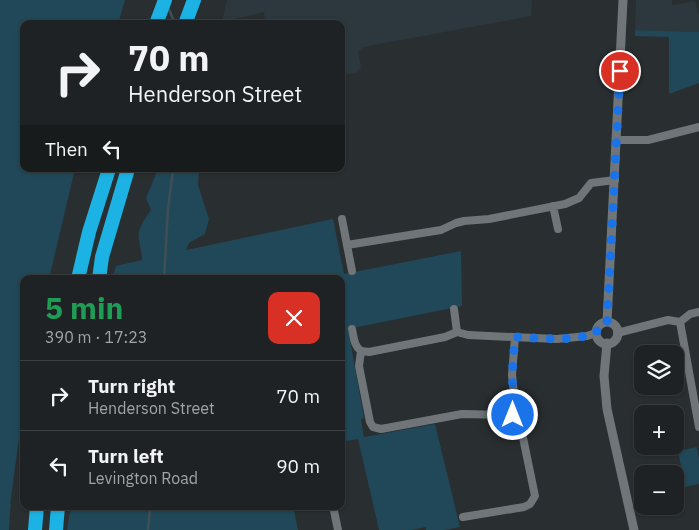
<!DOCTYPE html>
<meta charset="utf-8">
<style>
:root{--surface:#1f2224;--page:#272a2c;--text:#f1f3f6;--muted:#a1a4a6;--line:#3c3f41}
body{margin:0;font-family:"IBM Plex Sans",sans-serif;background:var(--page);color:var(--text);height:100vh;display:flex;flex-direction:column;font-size:19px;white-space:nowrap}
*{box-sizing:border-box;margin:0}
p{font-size:16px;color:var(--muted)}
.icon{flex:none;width:28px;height:28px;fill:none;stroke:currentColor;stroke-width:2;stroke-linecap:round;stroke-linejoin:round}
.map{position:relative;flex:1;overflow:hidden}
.drawer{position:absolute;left:20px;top:275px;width:325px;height:235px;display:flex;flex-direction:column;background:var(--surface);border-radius:10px;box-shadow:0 1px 4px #0004,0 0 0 1px var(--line)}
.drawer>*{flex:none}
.banner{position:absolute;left:20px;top:20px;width:325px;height:152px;border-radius:10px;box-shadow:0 1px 4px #0004,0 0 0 1px var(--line);background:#1f2224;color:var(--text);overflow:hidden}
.fabs{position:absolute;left:634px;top:345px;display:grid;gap:10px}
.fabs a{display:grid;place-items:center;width:50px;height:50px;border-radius:10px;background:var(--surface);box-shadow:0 1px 4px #0004,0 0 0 1px var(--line);font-size:25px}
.pin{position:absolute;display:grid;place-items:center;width:42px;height:42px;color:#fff;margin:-21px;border:2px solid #fff;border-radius:50%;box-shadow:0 1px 5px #0007}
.me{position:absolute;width:55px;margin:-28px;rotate:0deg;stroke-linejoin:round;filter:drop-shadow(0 0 4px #0008)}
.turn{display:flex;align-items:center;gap:18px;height:105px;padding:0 25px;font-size:22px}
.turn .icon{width:65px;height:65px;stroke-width:2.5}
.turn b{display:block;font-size:35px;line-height:42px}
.then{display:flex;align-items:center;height:48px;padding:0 25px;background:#0003;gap:10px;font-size:19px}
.round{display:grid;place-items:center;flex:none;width:52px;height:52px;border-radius:10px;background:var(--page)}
.headline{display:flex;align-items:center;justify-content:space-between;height:85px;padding:0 25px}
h1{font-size:30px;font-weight:700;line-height:38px;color:#1e9e55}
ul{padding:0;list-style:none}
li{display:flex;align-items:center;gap:15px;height:70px;padding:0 25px;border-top:1px solid var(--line)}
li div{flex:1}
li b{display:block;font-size:19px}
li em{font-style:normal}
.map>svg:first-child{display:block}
</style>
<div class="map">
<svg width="699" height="530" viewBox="0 0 699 530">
<rect width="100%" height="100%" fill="#292e30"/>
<path fill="#2c383d" d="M 227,0 L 532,0 L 531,16 L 363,47 L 358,52 L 361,68 L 355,73 L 341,75 L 341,24 L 265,24 L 264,12 L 222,22 Z
M 636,0 L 672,0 L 672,5 L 695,1 L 699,15 L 699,32 L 635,30 Z"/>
<path fill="#204858" d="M 0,0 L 125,0 L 118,24 L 24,24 L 24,169 L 75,169 L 49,279 L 24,279 L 24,403 L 11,497 L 9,530 L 0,530 Z
M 635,30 L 699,32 L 699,83 L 669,94 L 669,37 L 635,36 Z
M 158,169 L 199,169 L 198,185 L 209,219 L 205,234 L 189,243 L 186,250 L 333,219 L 344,274 L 461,251 L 462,306 L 348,329 L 364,418 L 361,419 L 364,437 L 435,424 L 460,527 L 444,530 L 426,530 L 426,527 L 411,530 L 379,530 L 358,439 L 341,442 L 341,279 L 112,279 L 116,266 L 142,260 C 142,253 140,247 139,240 C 137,228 145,219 151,210 L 146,198 Z
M 697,447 L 699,459 L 699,484 L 685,487 L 678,451 Z
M 71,506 L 293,506 L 298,530 L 67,530 Z"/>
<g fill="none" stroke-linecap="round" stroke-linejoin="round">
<path stroke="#404e55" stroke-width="2.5" d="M 168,7 L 175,24
M 164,279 L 168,209 L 173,169
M 148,530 L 150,506"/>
<path stroke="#6f7578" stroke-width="8" d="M 617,140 L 648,140 L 699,127
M 553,206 L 558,229
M 342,219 L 352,271
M 347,245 L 441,230 L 456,223 L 464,221 L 489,219 L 565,204 L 579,198 L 591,183 L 615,180
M 454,309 L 457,332
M 680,322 L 699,427
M 352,329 C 354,338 354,346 361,351 L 359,366 L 370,422 L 373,427 L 381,429 L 462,414 L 513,415
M 617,333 L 668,320 L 680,322 L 690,314 L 699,312
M 361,351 L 369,352 L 445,337 L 457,332 L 468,335 L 557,339 L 587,336 L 596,333
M 333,506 L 338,530
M 463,517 L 524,507 L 530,504 L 535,496 L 521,428 L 513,415 L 515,403 L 512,375 L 515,337"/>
<path stroke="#6f7578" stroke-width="9" d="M 607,322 L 623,0
M596 333a11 11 0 1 1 22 0a11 11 0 1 1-22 0Z
M 607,343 L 604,376 L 607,409 L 634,530"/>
<path stroke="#1cb2e3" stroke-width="14" d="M 156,24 L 165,0
M 185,24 L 194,0
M 78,279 L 89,232 L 109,169
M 99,279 L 102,257 L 128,169
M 35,530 L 37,506
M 56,530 L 58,506"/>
</g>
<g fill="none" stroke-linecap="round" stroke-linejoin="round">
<path stroke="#1a73e8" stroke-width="9" stroke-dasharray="0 16.2" d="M 513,415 L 514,403 L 512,375 L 515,337 C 542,338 570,342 596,333 L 599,325 L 607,322 L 620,71"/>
</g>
</svg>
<div class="fabs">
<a><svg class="icon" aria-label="layers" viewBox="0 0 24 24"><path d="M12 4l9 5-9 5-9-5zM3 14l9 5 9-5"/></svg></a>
<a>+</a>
<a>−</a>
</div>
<div class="pin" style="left:620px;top:71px;background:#d93025"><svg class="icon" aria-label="arrive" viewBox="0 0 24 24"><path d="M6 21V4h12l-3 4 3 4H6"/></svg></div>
<svg class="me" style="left:513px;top:415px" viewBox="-20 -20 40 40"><circle r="17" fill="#1a73e8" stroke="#fff" stroke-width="3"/><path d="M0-11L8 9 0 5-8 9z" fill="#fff"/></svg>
<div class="banner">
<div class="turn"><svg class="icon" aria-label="right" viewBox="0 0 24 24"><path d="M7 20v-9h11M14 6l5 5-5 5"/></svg><div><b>70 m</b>Henderson Street</div></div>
<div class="then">Then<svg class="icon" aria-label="left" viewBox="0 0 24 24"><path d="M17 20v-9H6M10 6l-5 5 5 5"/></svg></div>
</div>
<section class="drawer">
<div class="headline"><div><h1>5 min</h1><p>390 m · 17:23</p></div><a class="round" style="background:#d93025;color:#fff"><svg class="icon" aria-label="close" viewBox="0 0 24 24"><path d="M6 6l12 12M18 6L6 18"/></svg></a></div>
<ul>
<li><svg class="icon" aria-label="right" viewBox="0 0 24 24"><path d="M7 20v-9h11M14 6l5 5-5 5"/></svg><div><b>Turn right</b><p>Henderson Street</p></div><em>70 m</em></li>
<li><svg class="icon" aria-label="left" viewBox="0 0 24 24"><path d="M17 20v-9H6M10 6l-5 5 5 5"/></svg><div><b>Turn left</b><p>Levington Road</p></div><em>90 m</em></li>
</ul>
</section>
</div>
